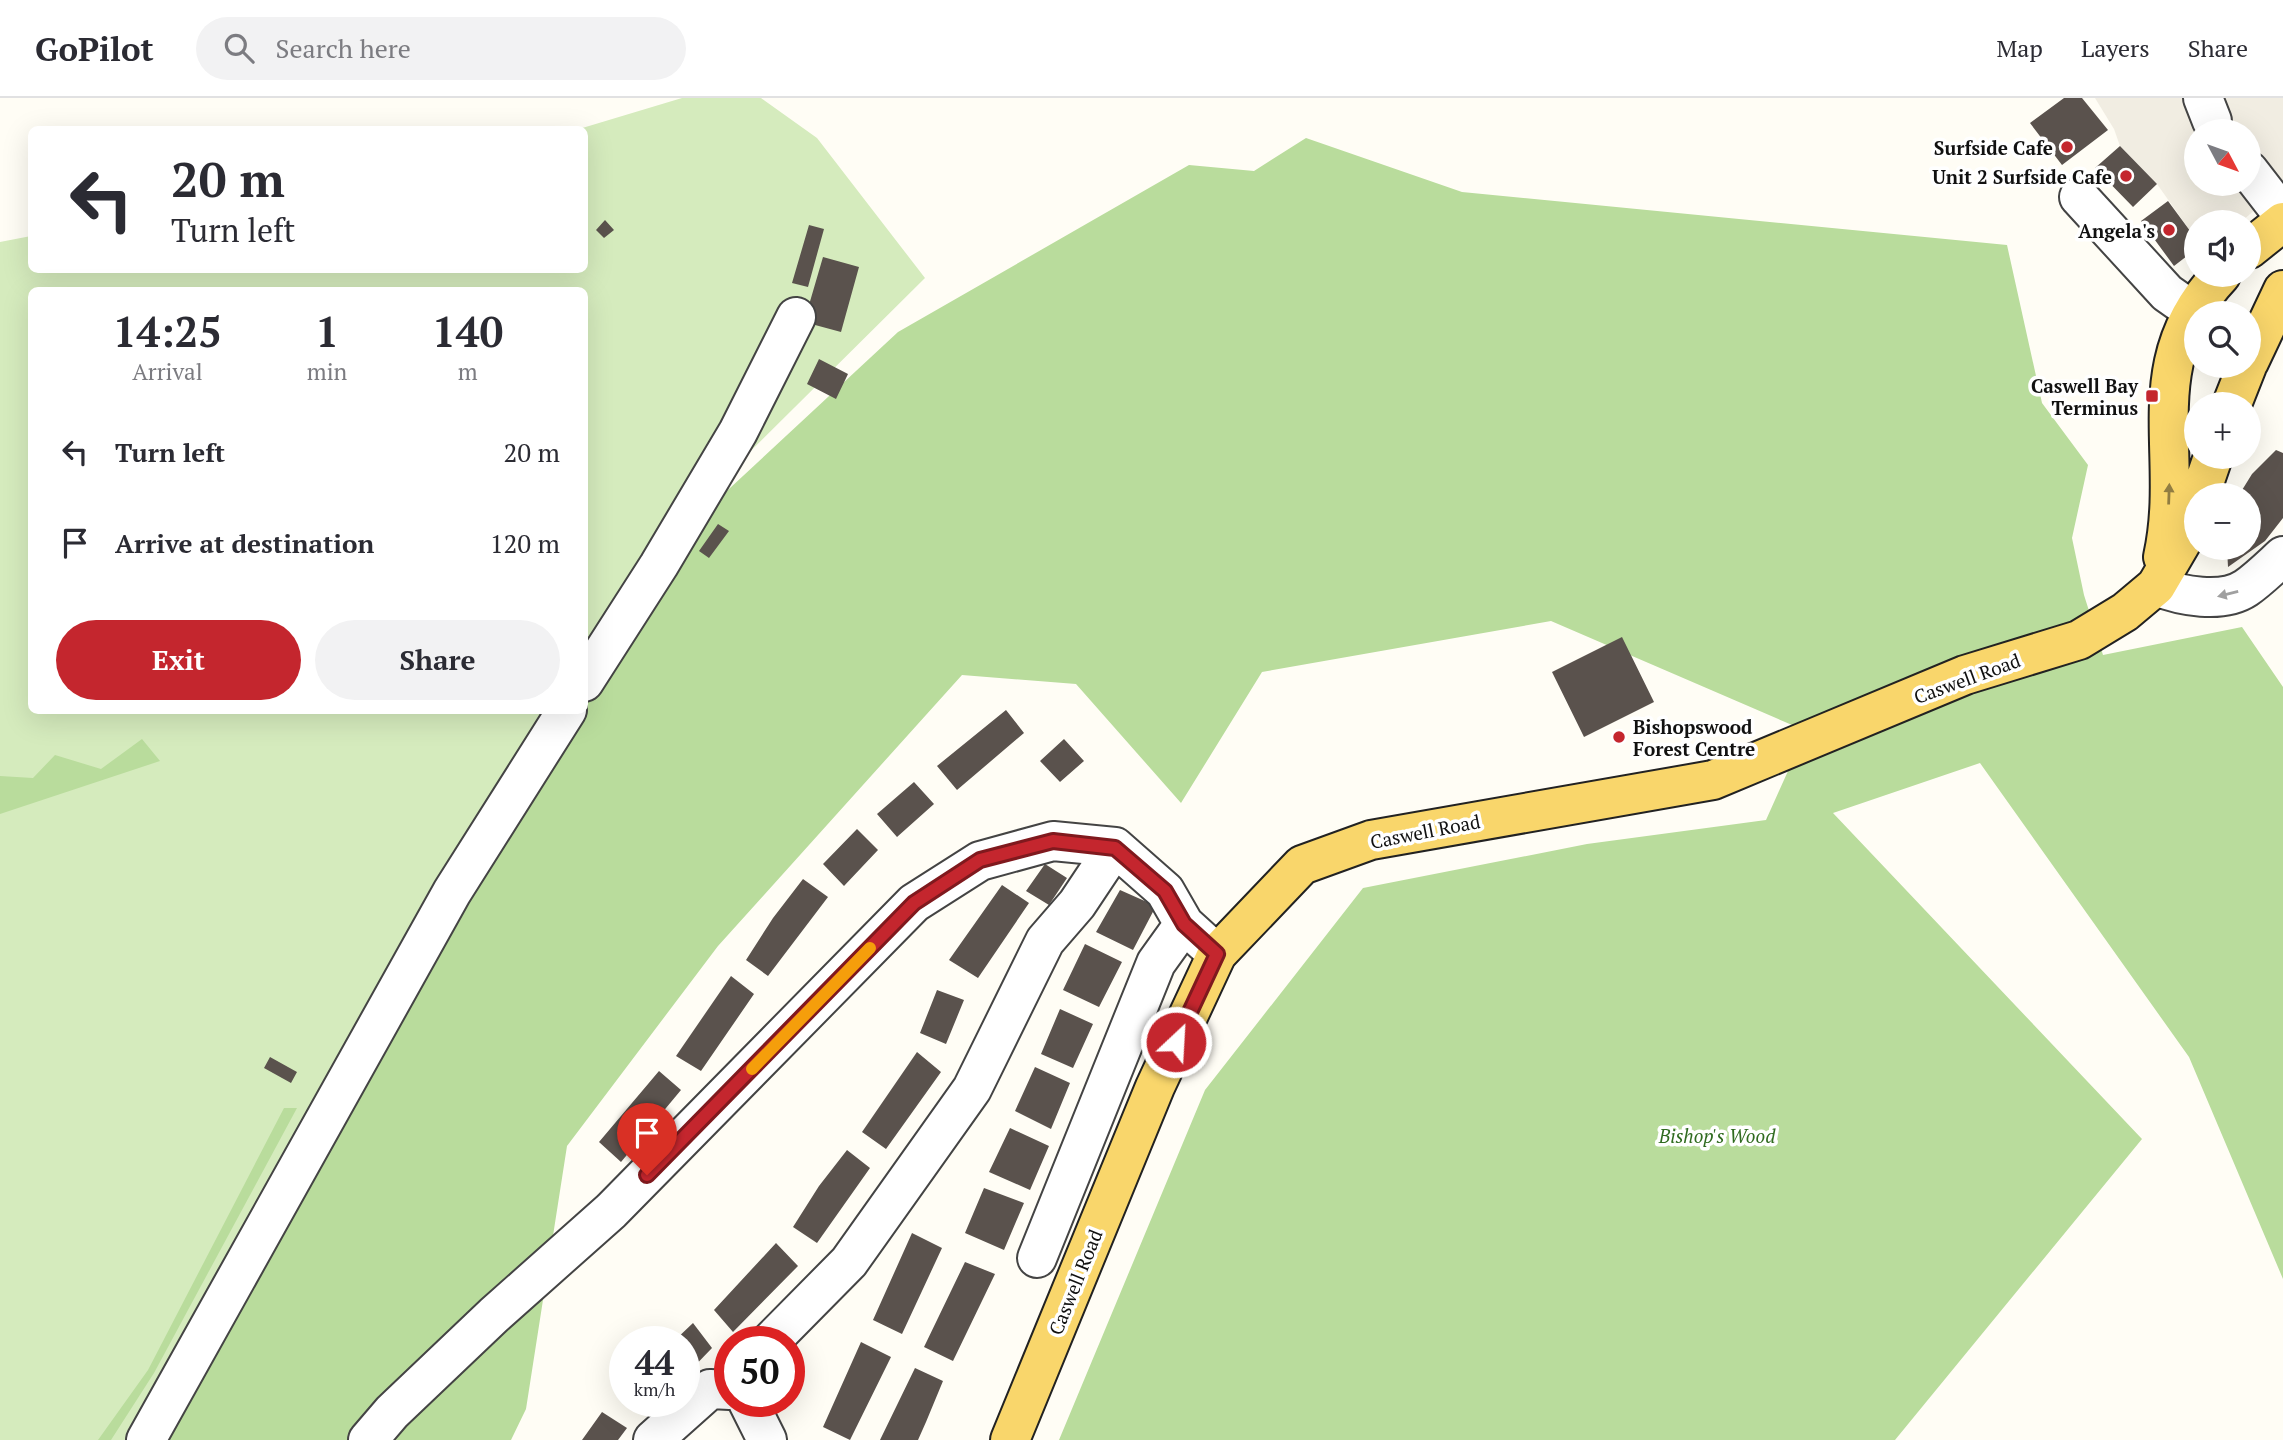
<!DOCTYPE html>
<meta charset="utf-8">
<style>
:root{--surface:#fff;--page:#f2f2f3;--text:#2b2b33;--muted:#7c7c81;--line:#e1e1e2;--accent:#c4262e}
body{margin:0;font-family:"PT Serif",serif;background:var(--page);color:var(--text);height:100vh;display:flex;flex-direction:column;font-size:26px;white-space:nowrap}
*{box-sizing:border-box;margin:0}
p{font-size:23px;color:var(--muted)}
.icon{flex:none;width:38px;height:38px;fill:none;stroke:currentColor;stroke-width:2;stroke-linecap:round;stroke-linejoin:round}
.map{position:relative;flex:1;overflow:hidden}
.sheet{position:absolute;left:28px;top:189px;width:560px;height:427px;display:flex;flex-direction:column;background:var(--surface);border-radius:10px;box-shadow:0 7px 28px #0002}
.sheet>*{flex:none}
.guide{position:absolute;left:28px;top:28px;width:560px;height:147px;border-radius:10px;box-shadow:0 7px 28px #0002;background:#fff;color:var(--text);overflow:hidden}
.needle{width:46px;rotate:131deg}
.tools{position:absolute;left:2184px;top:21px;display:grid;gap:14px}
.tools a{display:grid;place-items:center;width:77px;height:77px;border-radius:50%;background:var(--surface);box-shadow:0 7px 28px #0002;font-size:35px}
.speed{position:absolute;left:609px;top:1228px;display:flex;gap:14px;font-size:35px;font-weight:700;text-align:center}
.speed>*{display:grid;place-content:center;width:91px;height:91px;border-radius:50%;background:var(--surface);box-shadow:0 7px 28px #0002;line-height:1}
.speed small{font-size:18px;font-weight:400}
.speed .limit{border:10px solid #d22;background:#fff;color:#111}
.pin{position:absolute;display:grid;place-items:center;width:60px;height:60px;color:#fff;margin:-72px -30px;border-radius:50% 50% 50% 0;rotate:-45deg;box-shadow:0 0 7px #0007}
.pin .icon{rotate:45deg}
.me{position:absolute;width:77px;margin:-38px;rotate:25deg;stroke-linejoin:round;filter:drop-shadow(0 0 5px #0008)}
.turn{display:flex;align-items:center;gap:24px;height:147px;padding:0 28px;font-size:32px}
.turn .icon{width:91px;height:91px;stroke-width:2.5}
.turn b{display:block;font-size:49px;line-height:60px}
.eta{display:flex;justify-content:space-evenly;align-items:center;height:119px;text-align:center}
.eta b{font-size:42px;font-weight:700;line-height:49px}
.primary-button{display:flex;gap:14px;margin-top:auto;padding:14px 28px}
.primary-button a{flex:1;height:80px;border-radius:42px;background:var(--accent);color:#fff;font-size:28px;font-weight:700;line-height:80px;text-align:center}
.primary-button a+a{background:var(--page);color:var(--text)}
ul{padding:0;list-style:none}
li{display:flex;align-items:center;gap:21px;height:91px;padding:0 28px}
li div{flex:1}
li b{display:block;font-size:26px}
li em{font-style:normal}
header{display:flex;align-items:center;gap:42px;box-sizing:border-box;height:98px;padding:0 35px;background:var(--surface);border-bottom:2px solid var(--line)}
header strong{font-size:33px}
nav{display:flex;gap:38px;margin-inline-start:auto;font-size:24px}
.search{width:490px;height:63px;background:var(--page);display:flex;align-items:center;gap:18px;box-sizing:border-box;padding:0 24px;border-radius:38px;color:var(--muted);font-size:26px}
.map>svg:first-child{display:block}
</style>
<header>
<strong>GoPilot</strong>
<div class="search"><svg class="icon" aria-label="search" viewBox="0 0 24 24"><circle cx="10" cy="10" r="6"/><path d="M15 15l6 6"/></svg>Search here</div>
<nav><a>Map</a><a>Layers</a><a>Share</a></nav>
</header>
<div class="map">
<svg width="2283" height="1342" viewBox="0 0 2283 1342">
<rect width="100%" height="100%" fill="#fffdf5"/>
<path fill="#d5ebbd" d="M 682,0 L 761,0 L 817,40 L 925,180 L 650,453 L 585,567 L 584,192 L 32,192 L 32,612 L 559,613 L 142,1342 L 0,1342 L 0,144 L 31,138 L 32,172 L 584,172 L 584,32 L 579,31 Z"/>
<path fill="#b9dc9c" d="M 1306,40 L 1462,94 L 2007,147 L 2042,305 L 2088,367 L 2072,440 L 2084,497 L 2103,557 L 2242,529 L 2283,589 L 2283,1181 L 2189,959 L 1980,665 L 1833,715 L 2142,1041 L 1895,1342 L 1059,1342 L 1205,992 L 1363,790 L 1587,746 L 1766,722 L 1806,633 L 1551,523 L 1262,574 L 1181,705 L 1076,586 L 962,577 L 718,848 L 567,1048 L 526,1311 L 511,1342 L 145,1342 L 568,613 L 584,612 L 585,584 L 660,455 L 898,234 L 1189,67 L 1254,73 Z
M 142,641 L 160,663 L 0,716 L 0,678 L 33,680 L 55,657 L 101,671 Z
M 284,1010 L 297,1010 L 154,1275 L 111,1342 L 98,1342 L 148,1272 Z"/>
<path fill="#f1ede2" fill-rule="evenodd" d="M 2095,0 L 2283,0 L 2283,87 L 2241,124 L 2196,124 L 2196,141 L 2157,86 L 2120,48 L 2114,31 ZM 2196,33 L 2249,33 L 2249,86 L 2196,86 Z"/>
<path fill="#5a524d" d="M 2064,0 L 2082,0 L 2108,32 L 2062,67 L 2030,25 Z
M 2120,48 L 2157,86 L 2133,109 L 2095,70 Z
M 2168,103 L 2196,141 L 2196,151 L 2174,168 L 2141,123 Z
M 605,122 L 614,132 L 604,140 L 596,132 Z
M 809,127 L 824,131 L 808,189 L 792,185 Z
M 823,159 L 859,169 L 841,234 L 804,224 Z
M 819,261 L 848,276 L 836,301 L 807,286 Z
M 2276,352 L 2283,355 L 2283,420 L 2265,443 L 2228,469 L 2227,450 L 2249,450 L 2249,397 L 2239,397 L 2252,376 Z
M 718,426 L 729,433 L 709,460 L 699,453 Z
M 1622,539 L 1654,604 L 1584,639 L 1552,574 Z
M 1006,612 L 1024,635 L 957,692 L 937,668 Z
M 1064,641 L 1084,663 L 1060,684 L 1040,663 Z
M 914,684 L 934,706 L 897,739 L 877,716 Z
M 857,731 L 878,752 L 844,788 L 823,766 Z
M 1045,766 L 1067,780 L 1049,807 L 1026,793 Z
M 803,781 L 828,799 L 768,878 L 746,862 L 773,820 Z
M 1002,787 L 1029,805 L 978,880 L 949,862 Z
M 1120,792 L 1156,808 L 1133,852 L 1096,834 Z
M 1085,846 L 1122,864 L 1099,909 L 1063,892 Z
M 731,878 L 754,896 L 701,973 L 676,958 Z
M 937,892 L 964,902 L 946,946 L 920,935 Z
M 1060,911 L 1093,926 L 1073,970 L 1041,956 Z
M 917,954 L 941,974 L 886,1051 L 862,1034 Z
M 270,959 L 297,974 L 291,985 L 264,970 Z
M 1035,969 L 1070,985 L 1051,1031 L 1015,1013 Z
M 659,973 L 681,992 L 621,1064 L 599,1044 Z
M 1010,1030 L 1049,1048 L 1030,1092 L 989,1074 Z
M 847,1052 L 870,1070 L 817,1145 L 793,1129 L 819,1088 Z
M 984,1090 L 1024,1105 L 1004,1152 L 965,1135 Z
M 912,1135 L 942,1150 L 902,1236 L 873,1222 Z
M 776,1145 L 798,1168 L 733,1234 L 714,1212 Z
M 965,1164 L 995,1176 L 953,1263 L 924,1249 Z
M 693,1225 L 712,1250 L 684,1279 L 684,1244 L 673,1244 Z
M 861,1244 L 891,1259 L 850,1342 L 823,1329 Z
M 915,1270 L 943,1283 L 926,1324 L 918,1342 L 880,1342 Z
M 639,1304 L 657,1304 L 647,1312 Z
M 602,1314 L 627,1330 L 618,1342 L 582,1342 Z"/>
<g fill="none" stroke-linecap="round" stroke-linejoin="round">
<g stroke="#444" stroke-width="42">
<path id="minor" d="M 2203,0 L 2212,23
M 2249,73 L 2283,117
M 2079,99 L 2167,195 L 2194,214
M 2156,488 C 2181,498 2222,506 2246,490 C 2259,481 2271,469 2283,458
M 584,584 L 659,467 L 738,334 L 796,219
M 1037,1160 L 1156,865 L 1184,826
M 770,1244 L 849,1164 L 972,991 L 1045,843 L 1077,806 L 1115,749
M 748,1304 L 767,1342
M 146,1342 L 452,794 L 567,612
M 368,1342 L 392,1314 L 494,1217 L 611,1113 L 914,805 L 980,763 L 1053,743 L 1115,749 L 1165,793 L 1184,826 L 1217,856
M 653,1342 L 710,1291 L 730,1292"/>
</g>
<g stroke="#222" stroke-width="42">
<path id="major" d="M 2249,151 L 2283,124
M 2249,264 L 2283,192
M 2232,306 L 2247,268
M 2200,397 L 2213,359
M 2163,459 C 2186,355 2136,267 2221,177
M 1010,1342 L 1155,989 L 1217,856 L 1302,767 L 1371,742 L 1713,682 L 1965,577 L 2079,542 L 2125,514 L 2156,488 L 2187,435 L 2196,408"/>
</g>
<use href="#minor" stroke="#fff" stroke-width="38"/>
<use href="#major" stroke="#f9d66b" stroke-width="38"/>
</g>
<defs><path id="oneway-solid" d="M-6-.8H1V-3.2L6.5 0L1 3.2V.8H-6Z" transform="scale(1.75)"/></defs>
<use fill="#917d42" href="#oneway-solid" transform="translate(2169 396) rotate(-88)"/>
<use fill="#a0a0a0" href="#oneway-solid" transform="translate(2228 496) rotate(166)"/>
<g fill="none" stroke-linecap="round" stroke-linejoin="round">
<g stroke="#7f191e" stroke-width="18">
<path id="route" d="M 647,1077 L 914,805 L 980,762 L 1053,743 L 1115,750 L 1165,793 L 1184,826 L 1217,856 L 1176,944"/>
</g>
<use href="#route" stroke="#c4262e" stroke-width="12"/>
<path stroke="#f59e0b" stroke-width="12" d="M 752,971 L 870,850"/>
</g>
<g fill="#c4262e" stroke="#fff" stroke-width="2.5">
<circle cx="2067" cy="49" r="7"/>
<circle cx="2126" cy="78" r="7"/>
<circle cx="2169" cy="132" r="7"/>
<rect x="2145" y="291" width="14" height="14" rx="3.5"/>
<circle cx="1619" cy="639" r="7"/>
</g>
<g text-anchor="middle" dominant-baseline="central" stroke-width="7" stroke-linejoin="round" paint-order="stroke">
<g font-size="19" font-weight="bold" fill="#111" stroke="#fff" text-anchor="end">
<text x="2053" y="49">Surfside Cafe</text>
<text x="2112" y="78">Unit 2 Surfside Cafe</text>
<text x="2155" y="132">Angela's</text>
<text x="2138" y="287">Caswell Bay<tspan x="2138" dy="22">Terminus</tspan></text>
<text x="1633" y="628" text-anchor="start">Bishopswood<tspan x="1633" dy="22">Forest Centre</tspan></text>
</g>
<g font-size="19" fill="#111" stroke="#fff">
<text transform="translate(1967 580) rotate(-20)">Caswell Road</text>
<text transform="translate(1425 733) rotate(-11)">Caswell Road</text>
<text transform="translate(1075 1184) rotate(-68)">Caswell Road</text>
</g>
<g font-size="19" font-style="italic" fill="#2f6b1f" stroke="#fff">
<text x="1717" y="1037">Bishop's Wood</text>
</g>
</g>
</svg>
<div class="tools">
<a><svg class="needle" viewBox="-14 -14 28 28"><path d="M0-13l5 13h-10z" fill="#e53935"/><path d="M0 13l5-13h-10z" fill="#7c7c81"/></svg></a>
<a><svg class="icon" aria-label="sound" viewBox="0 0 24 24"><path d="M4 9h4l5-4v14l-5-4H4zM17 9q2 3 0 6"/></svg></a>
<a><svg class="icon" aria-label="search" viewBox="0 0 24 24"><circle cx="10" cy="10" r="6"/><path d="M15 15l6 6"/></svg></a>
<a>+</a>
<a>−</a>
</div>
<div class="speed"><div>44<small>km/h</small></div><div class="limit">50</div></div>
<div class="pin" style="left:647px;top:1077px;background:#d93025"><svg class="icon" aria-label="arrive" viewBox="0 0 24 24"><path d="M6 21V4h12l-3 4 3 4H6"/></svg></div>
<svg class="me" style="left:1176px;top:944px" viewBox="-20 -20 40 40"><circle r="17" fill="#c4262e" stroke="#fff" stroke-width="3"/><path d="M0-11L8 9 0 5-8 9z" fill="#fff"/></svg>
<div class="guide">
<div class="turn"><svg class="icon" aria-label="left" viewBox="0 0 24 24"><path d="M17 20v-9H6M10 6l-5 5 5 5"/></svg><div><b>20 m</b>Turn left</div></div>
</div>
<section class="sheet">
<div class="eta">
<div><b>14:25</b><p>Arrival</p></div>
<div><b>1</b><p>min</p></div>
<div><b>140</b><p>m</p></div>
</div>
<ul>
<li><svg class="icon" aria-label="left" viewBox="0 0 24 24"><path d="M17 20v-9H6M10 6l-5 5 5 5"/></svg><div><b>Turn left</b></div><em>20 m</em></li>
<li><svg class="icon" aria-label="arrive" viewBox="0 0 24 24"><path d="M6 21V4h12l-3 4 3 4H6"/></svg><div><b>Arrive at destination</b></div><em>120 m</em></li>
</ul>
<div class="primary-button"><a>Exit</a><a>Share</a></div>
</section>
</div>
